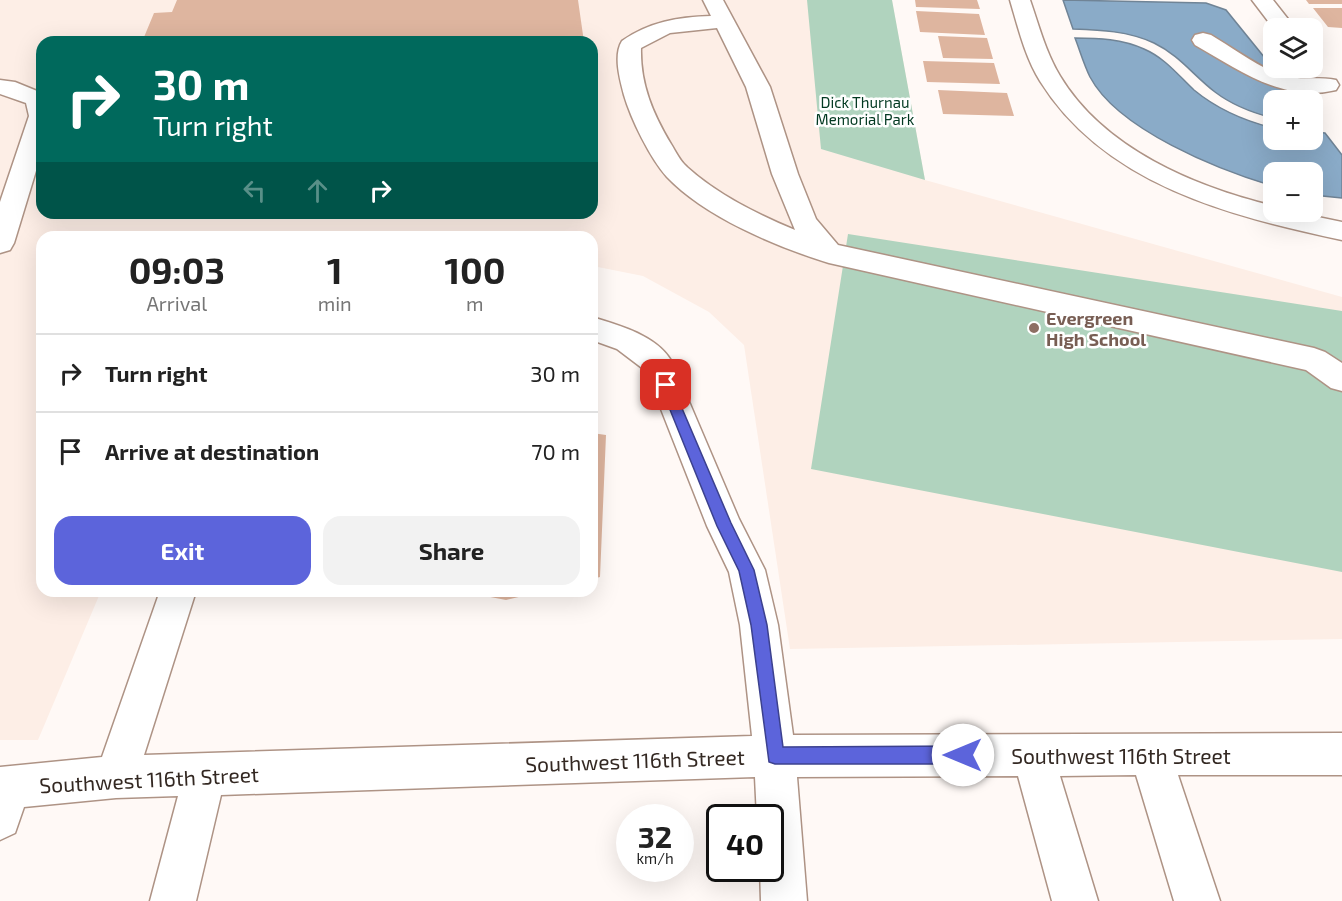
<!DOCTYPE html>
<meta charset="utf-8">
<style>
:root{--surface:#fff;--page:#f2f2f2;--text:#222;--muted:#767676;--line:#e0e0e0;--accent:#5c64db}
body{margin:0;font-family:"Exo 2",sans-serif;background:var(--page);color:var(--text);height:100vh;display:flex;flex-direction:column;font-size:22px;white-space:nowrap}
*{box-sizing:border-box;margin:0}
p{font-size:20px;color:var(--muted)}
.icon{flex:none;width:33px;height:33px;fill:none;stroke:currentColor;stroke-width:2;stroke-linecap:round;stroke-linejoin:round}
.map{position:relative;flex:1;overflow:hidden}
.side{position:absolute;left:36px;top:231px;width:562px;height:366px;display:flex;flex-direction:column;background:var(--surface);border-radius:18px;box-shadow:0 6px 24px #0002}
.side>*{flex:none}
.guide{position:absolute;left:36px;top:36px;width:562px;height:183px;border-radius:18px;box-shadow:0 6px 24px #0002;background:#00695c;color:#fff;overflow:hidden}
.controls{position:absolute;left:1263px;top:18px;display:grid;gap:12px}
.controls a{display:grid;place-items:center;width:60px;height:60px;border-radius:12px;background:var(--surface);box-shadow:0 6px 24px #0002;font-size:30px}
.speed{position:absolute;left:616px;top:804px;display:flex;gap:12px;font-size:30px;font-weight:700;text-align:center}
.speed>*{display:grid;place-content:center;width:78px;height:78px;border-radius:50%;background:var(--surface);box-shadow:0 6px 24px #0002;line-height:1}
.speed small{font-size:15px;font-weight:400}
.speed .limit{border:3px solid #111;border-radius:9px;background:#fff;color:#111}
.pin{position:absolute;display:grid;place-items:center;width:51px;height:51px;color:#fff;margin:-26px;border-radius:12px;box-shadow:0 3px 9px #0006}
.me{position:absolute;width:66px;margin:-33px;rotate:270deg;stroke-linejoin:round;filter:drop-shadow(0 0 4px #0008)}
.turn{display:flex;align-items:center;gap:21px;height:126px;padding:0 18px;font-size:27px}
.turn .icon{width:78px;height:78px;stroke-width:2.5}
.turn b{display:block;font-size:42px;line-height:51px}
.lanes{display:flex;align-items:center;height:57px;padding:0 18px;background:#0003;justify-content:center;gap:30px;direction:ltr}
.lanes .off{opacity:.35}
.eta{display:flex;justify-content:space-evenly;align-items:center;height:102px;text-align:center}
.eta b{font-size:36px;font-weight:700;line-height:42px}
.cta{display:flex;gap:12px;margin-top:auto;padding:12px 18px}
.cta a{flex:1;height:69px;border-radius:18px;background:var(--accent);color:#fff;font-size:24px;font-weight:700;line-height:69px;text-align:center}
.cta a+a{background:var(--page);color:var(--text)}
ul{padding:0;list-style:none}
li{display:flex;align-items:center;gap:18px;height:78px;padding:0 18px;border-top:2px solid var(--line)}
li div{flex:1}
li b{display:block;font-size:22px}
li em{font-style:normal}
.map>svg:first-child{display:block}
</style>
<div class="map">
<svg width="1342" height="901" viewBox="0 0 1342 901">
<rect width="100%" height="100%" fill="#fff9f6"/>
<path fill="#fdeee6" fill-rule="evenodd" d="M 0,0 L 892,0 L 925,180 L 1342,297 L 1342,639 L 790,649 L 744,345 L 709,312 L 643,276 L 593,266 L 592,237 L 42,237 L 42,591 L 101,591 L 38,740 L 0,740 ZM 42,42 L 592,42 L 592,213 L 42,213 Z"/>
<path fill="#b0d3be" d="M 807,0 L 892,0 L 925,180 L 821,149 Z
M 848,234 L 1342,311 L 1342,572 L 811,469 Z"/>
<path fill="#8aabc8" stroke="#708496" stroke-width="1.5" d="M 1063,0 L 1206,3 L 1226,10 L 1299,100 L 1274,100 L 1273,118 C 1253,113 1232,105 1215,92 C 1194,76 1179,55 1154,43 C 1128,31 1101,30 1073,29 Z
M 1075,38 C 1099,38 1122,39 1144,49 C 1165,58 1178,75 1194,90 C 1217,109 1245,121 1273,128 L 1274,140 L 1312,140 L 1313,132 L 1325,133 L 1342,155 L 1342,198 L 1313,195 L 1312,172 L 1274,172 L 1273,186 C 1219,170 1118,130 1090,77 C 1084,65 1080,51 1075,38 Z"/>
<path fill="#deb59f" d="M 177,0 L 578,0 L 584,42 L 142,42 L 154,13 L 172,12 Z
M 915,0 L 977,0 L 980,9 L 916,7 Z
M 1306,0 L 1342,0 L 1342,4 L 1309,4 Z
M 1313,8 L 1342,8 L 1342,28 L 1328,27 Z
M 916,11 L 979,14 L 985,35 L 920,32 Z
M 938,36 L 987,38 L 993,59 L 943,58 Z
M 923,61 L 994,63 L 1000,84 L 927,82 Z
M 938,90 L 1007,93 L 1014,116 L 943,114 Z
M 592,101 L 594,101 L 598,126 L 592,126 Z
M 592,433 L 606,435 L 600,577 L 592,579 Z
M 459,591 L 540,591 L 540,592 L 506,600 Z"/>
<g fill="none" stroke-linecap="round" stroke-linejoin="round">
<g stroke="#ae9385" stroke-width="3">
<path id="minor" d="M 703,0 L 723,0 L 770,87 L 798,174 L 816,219 L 838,245 L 1314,348 L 1325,352 L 1342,363 L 1342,391 L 1331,388 L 1306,370 L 829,263 C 777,247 705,217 667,177 C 650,158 631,119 624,95 C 620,80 613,55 622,41 C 649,22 678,17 711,16 ZM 717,28 L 746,87 L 772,174 L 795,230 C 757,214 718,195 687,167 C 680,161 676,152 671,144 C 653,114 640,84 641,48 L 670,33 Z
M 1010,0 L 1030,0 C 1039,26 1046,53 1060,76 C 1104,149 1195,187 1274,206 L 1274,212 L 1294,212 L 1342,222 L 1342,240 C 1230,216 1105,185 1040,81 C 1025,57 1018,27 1010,0 Z
M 1252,0 L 1273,0 L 1295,28 L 1274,29 Z
M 1203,33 L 1211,35 C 1231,47 1259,67 1280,75 C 1298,81 1318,76 1336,80 L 1339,85 L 1336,90 C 1283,103 1239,70 1195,45 L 1192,40 L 1195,35 Z
M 0,80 L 15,82 L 42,93 L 42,151 L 14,243 L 10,250 L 0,253 L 0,202 L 29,116 L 26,103 L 0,94 Z
M 592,317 C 621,326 659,336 673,364 L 739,519 L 765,570 L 778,625 L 793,735 L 1342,733 L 1342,775 L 1178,775 L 1220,901 L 1174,901 L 1136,775 L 1060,776 L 1098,901 L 1052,901 L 1018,776 L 797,777 L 807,901 L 761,901 L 760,868 L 771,868 L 771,818 L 757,818 L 755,777 L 221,795 L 196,901 L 150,901 L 178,796 L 116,798 L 24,807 L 15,833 L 0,840 L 0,767 L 102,757 L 160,591 L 196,591 L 144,755 L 752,736 L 740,625 L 729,572 L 707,526 L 646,371 L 617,349 L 592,340 Z"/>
</g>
<use href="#minor" fill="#fff" fill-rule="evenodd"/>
</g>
<path fill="#5c64db" stroke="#3c418e" stroke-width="1.5" d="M 666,379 L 672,385 L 731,523 L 754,570 L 767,625 L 783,747 L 963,746 L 969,749 L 971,755 L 969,761 L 963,764 L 775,764 L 769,762 L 751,625 L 739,571 L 717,526 L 660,385 Z"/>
<circle fill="#8d6e63" stroke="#fff" stroke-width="2" cx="1034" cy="328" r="6"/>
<g text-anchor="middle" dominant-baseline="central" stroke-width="5" stroke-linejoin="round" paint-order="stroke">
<g font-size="15" fill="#023921" stroke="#fff">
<text x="865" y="102">Dick Thurnau<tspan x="865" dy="17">Memorial Park</tspan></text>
</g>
<g font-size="18" font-weight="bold" fill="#785e54" stroke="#fff" text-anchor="start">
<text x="1046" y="318">Evergreen<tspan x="1046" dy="21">High School</tspan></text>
</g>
<g font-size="21" fill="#332822" stroke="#fff">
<text x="1121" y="755">Southwest 116th Street</text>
<text transform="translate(635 760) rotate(-2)">Southwest 116th Street</text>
<text transform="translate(149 779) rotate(-3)">Southwest 116th Street</text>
</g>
</g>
</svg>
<div class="controls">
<a><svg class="icon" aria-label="layers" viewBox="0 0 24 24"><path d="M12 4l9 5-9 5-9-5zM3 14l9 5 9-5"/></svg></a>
<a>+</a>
<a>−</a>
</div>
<div class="speed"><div>32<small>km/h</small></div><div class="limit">40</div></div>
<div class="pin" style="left:666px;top:385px;background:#d93025"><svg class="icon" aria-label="arrive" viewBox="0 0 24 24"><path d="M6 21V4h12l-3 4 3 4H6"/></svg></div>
<svg class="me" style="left:963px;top:755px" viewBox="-20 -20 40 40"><circle r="19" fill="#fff"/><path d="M0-13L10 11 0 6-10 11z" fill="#5c64db"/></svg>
<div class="guide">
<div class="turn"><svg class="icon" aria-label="right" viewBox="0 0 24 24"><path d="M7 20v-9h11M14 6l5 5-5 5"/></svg><div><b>30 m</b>Turn right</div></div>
<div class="lanes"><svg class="icon off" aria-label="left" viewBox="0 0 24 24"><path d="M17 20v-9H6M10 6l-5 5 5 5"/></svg><svg class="icon off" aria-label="ahead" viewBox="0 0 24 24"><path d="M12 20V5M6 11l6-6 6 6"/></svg><svg class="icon" aria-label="right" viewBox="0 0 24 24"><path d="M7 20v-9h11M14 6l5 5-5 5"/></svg></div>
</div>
<section class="side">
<div class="eta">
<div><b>09:03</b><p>Arrival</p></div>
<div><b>1</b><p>min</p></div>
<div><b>100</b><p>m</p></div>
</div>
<ul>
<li><svg class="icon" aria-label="right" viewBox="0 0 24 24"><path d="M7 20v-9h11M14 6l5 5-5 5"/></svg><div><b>Turn right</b></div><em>30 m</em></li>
<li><svg class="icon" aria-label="arrive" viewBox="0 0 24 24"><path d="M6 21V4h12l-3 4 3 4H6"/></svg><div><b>Arrive at destination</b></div><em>70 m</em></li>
</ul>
<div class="cta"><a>Exit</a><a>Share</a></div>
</section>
</div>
